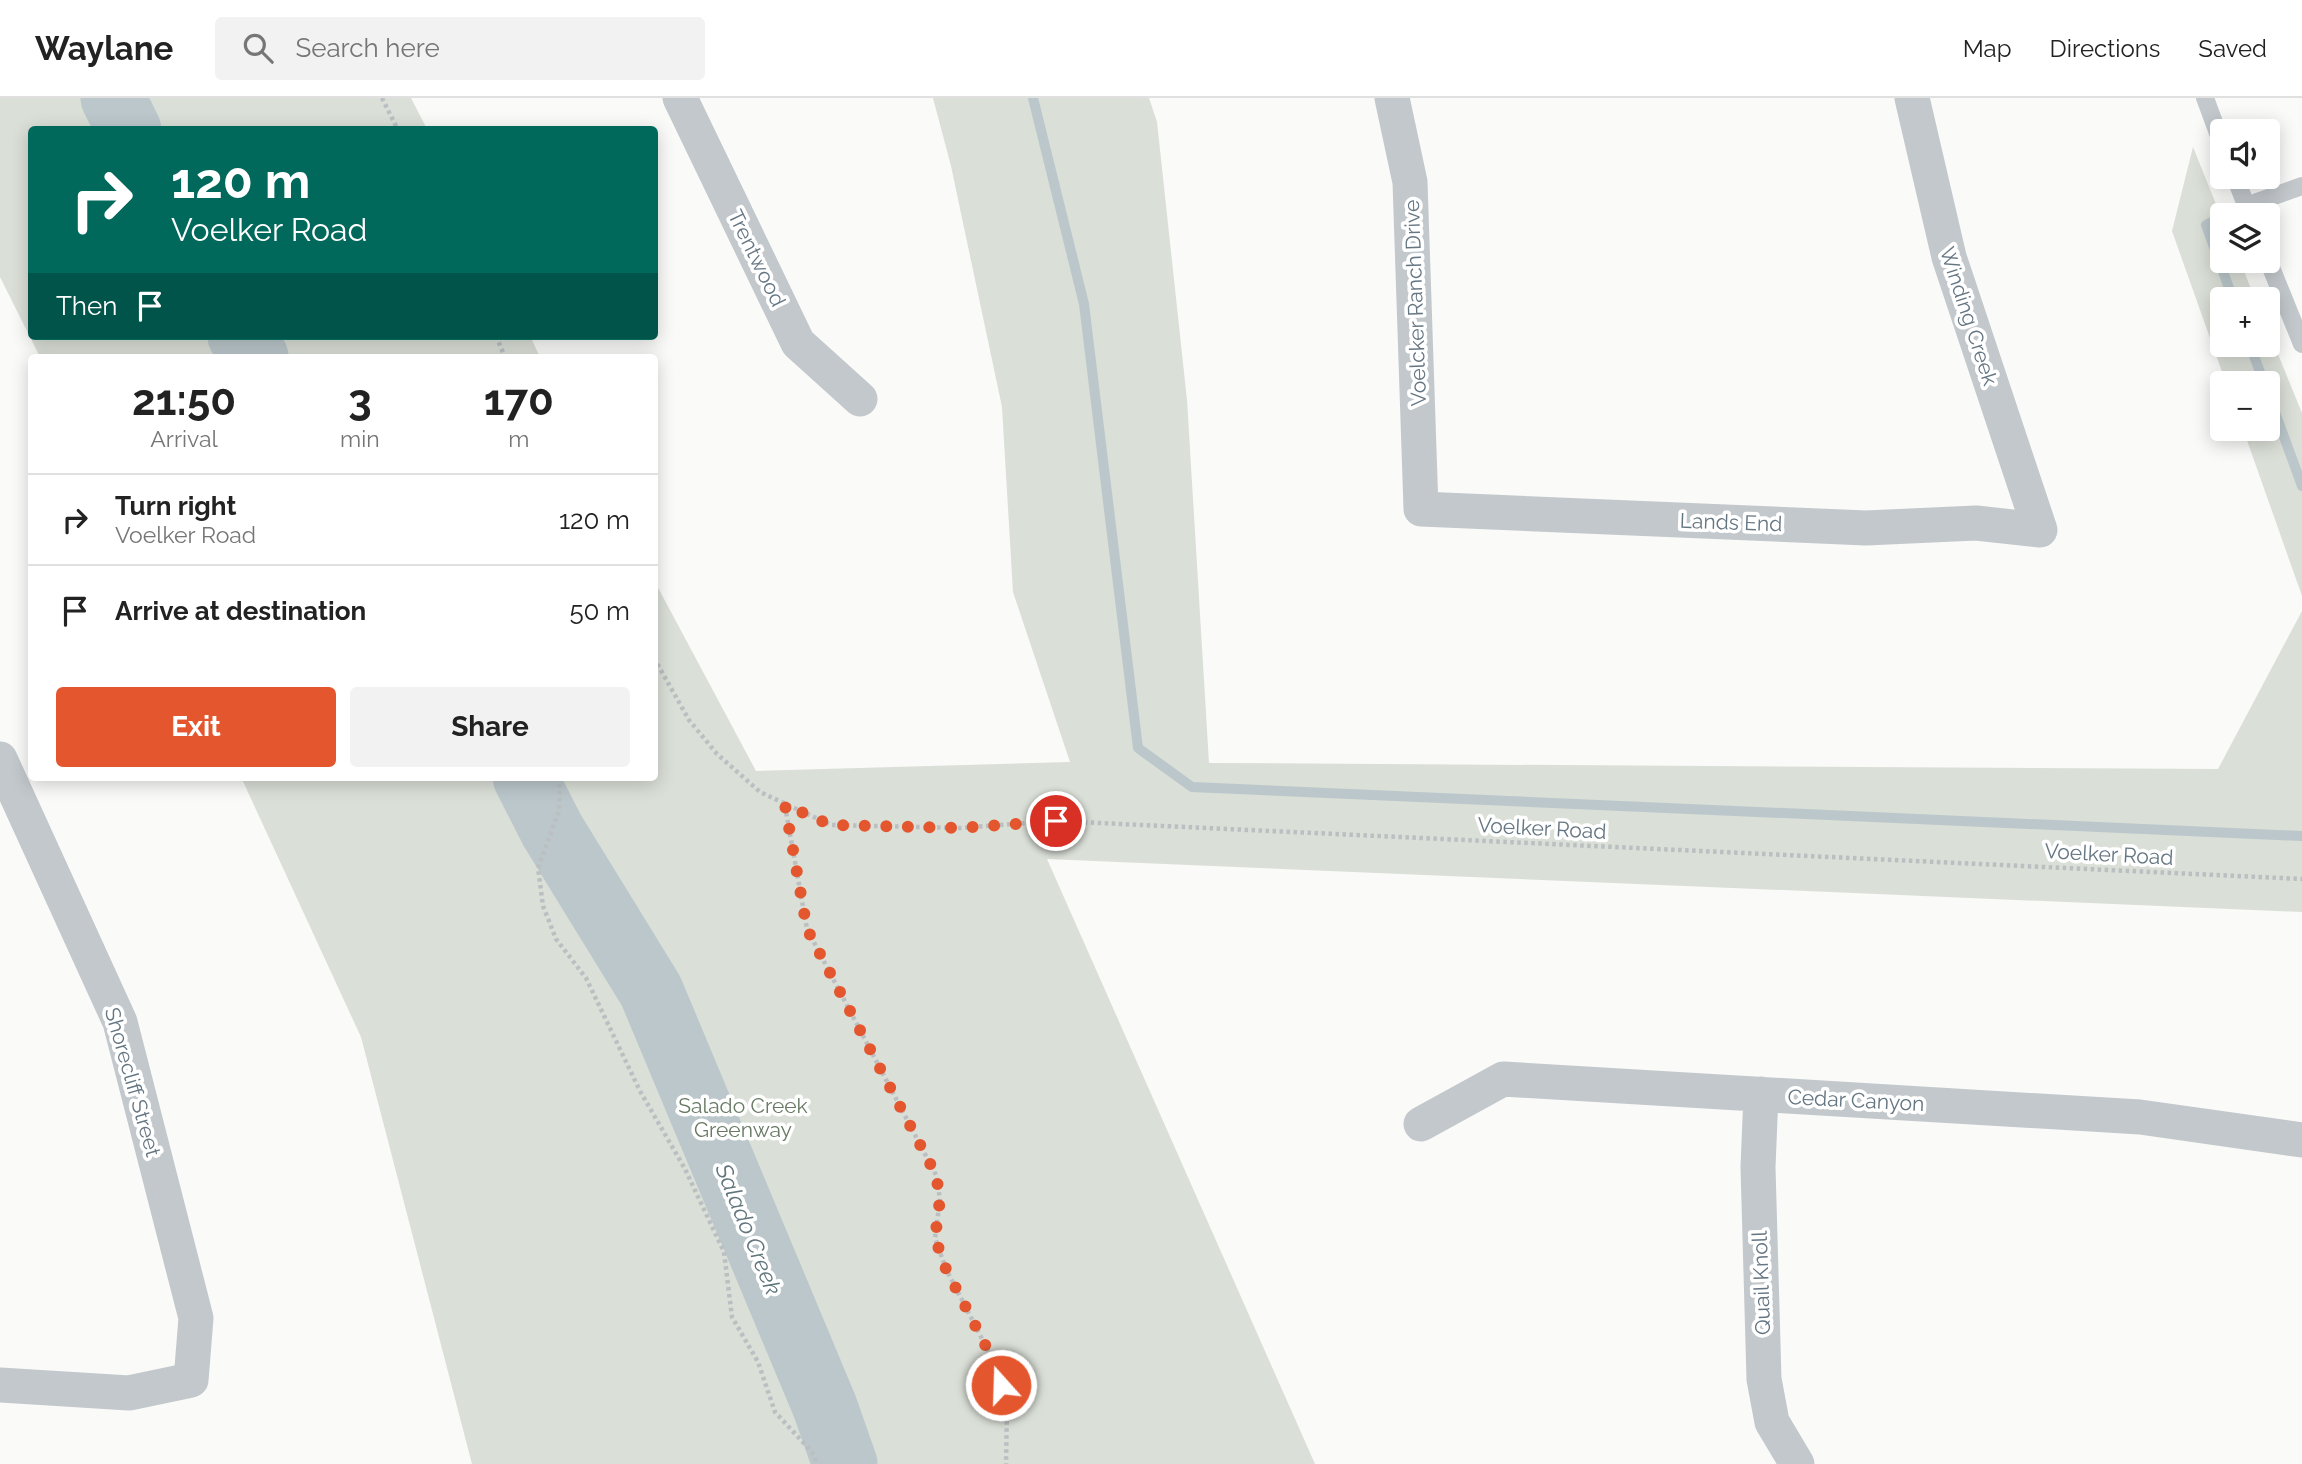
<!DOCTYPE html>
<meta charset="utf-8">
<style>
:root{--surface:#fff;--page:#f2f2f2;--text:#222;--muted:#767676;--line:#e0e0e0;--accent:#e4572e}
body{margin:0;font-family:Raleway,sans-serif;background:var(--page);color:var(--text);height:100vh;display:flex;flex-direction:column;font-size:26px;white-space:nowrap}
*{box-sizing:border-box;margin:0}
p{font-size:23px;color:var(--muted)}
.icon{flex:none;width:38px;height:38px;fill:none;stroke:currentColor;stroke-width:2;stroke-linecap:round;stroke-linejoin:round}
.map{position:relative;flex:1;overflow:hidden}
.details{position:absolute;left:28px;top:256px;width:630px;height:427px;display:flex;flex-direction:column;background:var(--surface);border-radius:7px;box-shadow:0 4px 18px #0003}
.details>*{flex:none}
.hud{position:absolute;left:28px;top:28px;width:630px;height:214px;border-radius:7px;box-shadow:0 4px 18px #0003;background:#00695c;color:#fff;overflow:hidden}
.buttons{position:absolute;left:2210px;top:21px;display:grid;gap:14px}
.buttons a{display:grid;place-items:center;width:70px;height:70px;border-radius:7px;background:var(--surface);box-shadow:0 4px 18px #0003;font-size:35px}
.pin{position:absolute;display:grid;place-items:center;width:60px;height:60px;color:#fff;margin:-30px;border:4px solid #fff;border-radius:50%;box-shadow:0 2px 7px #0007}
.me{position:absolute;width:77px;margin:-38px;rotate:340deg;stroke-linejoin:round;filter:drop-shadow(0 0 5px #0008)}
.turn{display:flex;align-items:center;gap:24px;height:147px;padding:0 28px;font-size:32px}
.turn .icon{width:91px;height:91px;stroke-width:2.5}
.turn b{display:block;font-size:49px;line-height:60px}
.then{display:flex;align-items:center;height:66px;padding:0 28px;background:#0003;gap:14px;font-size:26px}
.eta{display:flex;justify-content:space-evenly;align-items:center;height:119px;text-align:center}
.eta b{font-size:42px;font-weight:700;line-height:49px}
.cta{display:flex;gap:14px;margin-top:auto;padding:14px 28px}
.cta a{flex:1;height:80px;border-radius:7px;background:var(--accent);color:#fff;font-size:28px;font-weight:700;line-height:80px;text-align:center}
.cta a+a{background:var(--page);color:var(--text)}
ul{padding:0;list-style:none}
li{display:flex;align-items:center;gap:21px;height:91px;padding:0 28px;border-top:2px solid var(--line)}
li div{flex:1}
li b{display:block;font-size:26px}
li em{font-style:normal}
header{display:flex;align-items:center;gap:42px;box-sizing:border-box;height:98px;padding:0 35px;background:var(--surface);border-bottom:2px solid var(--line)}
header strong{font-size:33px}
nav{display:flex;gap:38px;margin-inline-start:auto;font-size:24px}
.search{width:490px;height:63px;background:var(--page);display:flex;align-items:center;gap:18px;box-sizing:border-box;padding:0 24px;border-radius:7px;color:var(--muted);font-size:26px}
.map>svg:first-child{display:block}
</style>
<header>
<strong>Waylane</strong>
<div class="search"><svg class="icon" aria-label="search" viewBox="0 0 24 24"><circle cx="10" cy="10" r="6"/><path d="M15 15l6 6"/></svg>Search here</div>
<nav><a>Map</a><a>Directions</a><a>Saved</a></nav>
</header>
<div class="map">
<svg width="2302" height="1366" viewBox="0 0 2302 1366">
<rect width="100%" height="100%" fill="#fafaf8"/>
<path fill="#dadfd7" d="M 0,0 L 411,0 L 427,31 L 32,32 L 32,238 L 530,238 L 540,259 L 40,259 L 0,179 Z
M 933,0 L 1149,0 L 1157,24 L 1187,302 L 1209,665 L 2218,671 L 2302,513 L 2302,814 L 1047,761 L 1315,1366 L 472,1366 L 361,939 L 241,679 L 654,679 L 655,484 L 756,673 L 1070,664 L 1013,494 L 1002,309 L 951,68 Z
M 2193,49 L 2222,121 L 2222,163 L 2240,163 L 2255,201 L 2222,201 L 2222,247 L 2268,247 L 2268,232 L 2302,315 L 2302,498 L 2243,331 L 2268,331 L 2268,285 L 2226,285 L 2172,133 Z"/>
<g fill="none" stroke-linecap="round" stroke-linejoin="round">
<path stroke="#bbc7cb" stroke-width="10" d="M 1033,0 L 1084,206 L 1138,650 L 1192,689 L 2302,738
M 2226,117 L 2246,108
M 2222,119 L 2206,127 L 2233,201
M 2250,247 L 2264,285
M 2268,295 L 2302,388"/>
<path stroke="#bbc7cb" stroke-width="65" d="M 113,0 L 129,32
M 240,238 L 256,259
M 525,679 L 552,732 L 651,893 L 825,1309 L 845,1366"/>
<path stroke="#bbbfc2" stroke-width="4.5" stroke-dasharray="3.5 3.5" stroke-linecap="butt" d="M 382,0 L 398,32
M 496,238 L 505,259
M 654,560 L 689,622 L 717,656 L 760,694 L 831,727 L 960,730 L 1056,723 L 2302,781
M 560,679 L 559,713 L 538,770 L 543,808 L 556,841 L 586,880 L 640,993 L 685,1071 L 724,1154 L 732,1219 L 758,1264 L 775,1314 L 812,1354 L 817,1366
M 785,708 L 807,831 L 936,1077 L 940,1101 L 935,1140 L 946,1171 L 994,1264 L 1007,1309 L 1006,1366"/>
<path stroke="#c3c8cc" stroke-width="18" d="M 2205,0 L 2222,46
M 2235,79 L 2250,117
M 2246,108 L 2302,88
M 2268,162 L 2302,246"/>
<path stroke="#c3c8cc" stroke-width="35" d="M 680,0 L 798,245 L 860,301
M 1392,0 L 1410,84 L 1421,411 L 1866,430 L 1976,425 L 2040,432 L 1949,159 L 1912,0
M 0,661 L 120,924 L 196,1220 L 191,1282 L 129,1295 L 0,1287
M 1761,996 L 1758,1069 L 1764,1281 L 1772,1324 L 1797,1366
M 1421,1026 L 1503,981 L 2140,1019 L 2302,1042"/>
</g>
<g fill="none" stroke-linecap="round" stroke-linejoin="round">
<path stroke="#e4572e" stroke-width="12" stroke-dasharray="0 21.6" d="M 1001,1287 L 994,1264 L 946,1171 L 935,1140 L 940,1101 L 936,1077 L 807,831 L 785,707 L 831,727 L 960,730 L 1056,723"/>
</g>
<g text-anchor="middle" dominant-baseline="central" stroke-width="7" stroke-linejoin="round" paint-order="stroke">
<g font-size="21" fill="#657683" stroke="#fff">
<text transform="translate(757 160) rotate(64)">Trentwood</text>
<text transform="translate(1415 205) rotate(-92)">Voelcker Ranch Drive</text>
<text transform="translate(1969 218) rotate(72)">Winding Creek</text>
<text transform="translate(1731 424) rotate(2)">Lands End</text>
<text transform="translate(1542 730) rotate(3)">Voelker Road</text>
<text transform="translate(2109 756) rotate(3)">Voelker Road</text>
<text transform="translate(133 984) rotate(74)">Shorecliff Street</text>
<text transform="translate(1856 1002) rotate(3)">Cedar Canyon</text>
<text transform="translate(1761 1185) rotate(-92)">Quail Knoll</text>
</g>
<g font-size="21" fill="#687a64" stroke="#fff">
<text x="743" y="1007">Salado Creek<tspan x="743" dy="24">Greenway</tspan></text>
</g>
<g font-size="23" font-style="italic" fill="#60757c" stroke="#fff">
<text transform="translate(749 1131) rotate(68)">Salado Creek</text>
</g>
</g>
</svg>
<div class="buttons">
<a><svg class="icon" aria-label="sound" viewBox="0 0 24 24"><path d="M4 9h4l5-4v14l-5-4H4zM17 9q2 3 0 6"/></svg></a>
<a><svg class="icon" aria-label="layers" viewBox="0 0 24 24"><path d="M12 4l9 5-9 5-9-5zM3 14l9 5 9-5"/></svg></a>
<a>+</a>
<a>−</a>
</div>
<div class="pin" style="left:1056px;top:723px;background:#d93025"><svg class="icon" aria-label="arrive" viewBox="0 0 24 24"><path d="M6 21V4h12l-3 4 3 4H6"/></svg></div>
<svg class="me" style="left:1001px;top:1287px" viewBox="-20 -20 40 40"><circle r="17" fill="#e4572e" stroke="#fff" stroke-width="3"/><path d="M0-11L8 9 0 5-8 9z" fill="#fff"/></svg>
<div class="hud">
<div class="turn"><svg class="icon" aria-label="right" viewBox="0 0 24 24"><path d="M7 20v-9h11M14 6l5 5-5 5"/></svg><div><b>120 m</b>Voelker Road</div></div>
<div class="then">Then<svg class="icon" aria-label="arrive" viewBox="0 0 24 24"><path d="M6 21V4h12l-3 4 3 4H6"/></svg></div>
</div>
<section class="details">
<div class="eta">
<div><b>21:50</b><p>Arrival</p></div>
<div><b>3</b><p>min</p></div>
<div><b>170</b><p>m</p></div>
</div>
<ul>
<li><svg class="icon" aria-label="right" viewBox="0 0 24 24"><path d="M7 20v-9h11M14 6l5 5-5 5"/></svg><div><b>Turn right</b><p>Voelker Road</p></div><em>120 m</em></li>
<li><svg class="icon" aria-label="arrive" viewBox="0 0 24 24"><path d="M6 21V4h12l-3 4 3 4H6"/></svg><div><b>Arrive at destination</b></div><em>50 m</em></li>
</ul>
<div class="cta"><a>Exit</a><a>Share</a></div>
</section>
</div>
